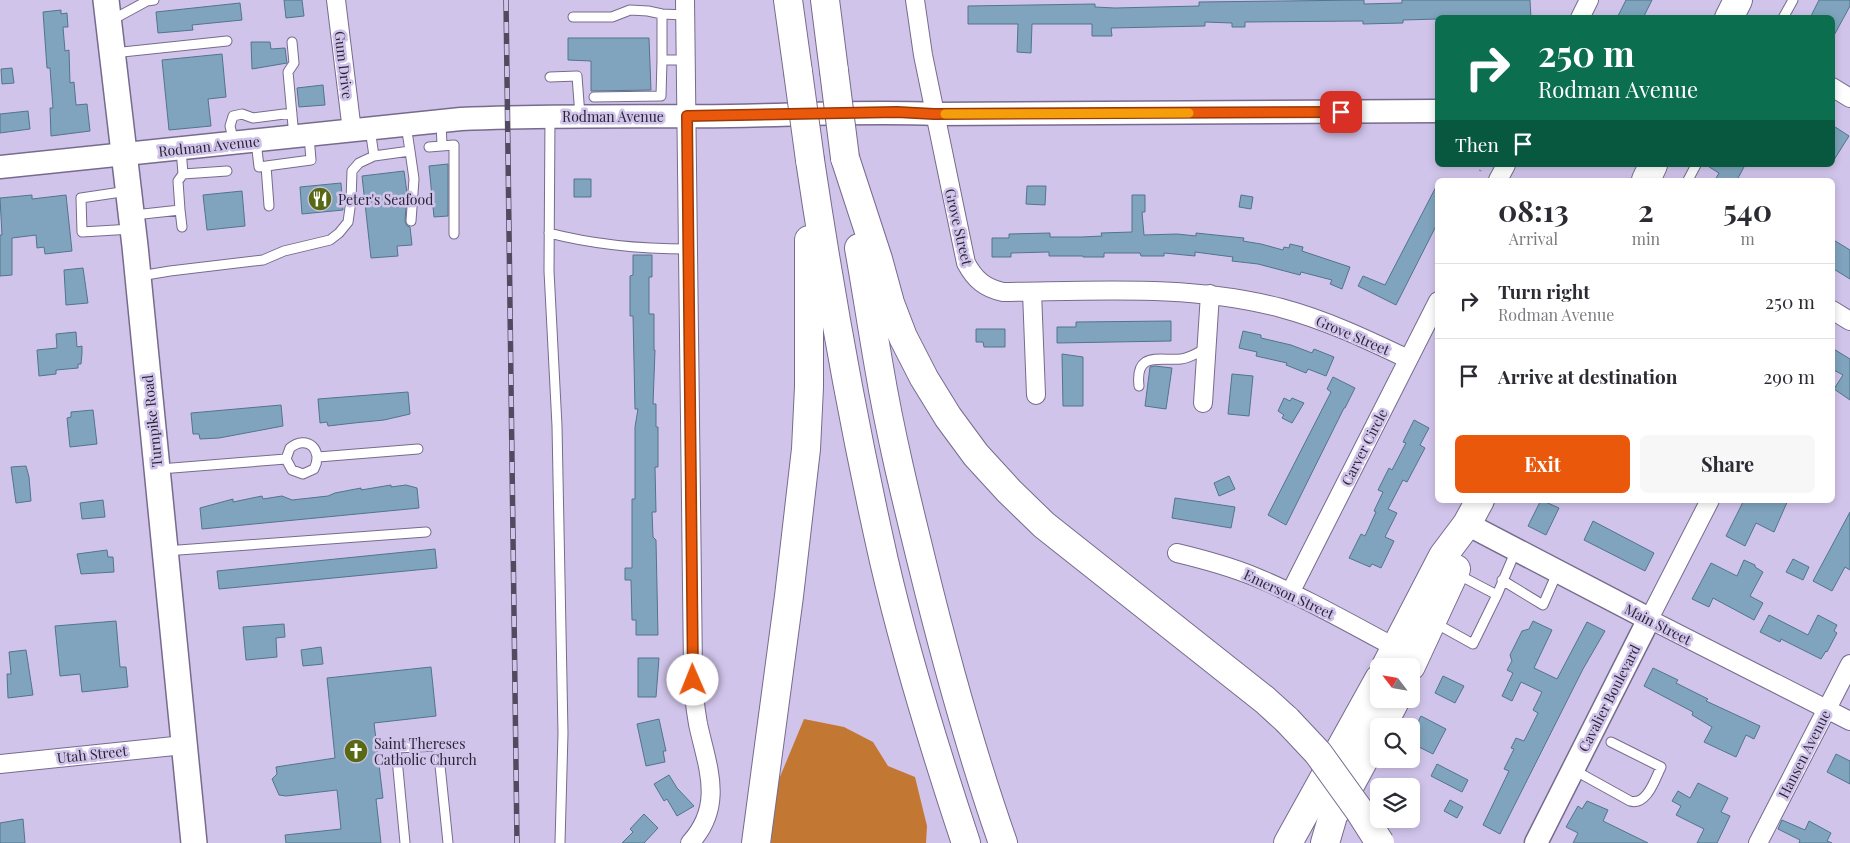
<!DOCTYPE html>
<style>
:root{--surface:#fff;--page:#f7f7f7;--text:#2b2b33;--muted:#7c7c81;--line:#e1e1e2;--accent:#ea580c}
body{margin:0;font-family:"Playfair Display",serif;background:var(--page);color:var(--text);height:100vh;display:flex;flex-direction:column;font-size:19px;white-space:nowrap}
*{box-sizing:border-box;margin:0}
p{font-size:16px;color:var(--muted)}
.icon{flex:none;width:28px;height:28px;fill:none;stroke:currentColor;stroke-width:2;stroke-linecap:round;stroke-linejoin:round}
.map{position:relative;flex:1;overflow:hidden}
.drawer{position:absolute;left:1435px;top:178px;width:400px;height:325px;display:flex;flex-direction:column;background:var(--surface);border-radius:8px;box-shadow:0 2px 8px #0003}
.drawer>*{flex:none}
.hud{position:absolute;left:1435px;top:15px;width:400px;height:152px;border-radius:8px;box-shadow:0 2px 8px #0003;background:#0b6e4f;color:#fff;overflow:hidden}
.needle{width:32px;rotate:301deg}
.buttons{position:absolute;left:1370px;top:658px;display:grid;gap:10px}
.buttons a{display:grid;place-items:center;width:50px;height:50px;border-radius:8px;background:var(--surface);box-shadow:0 2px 8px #0003;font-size:25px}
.pin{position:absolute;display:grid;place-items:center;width:42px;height:42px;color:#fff;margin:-21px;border-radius:10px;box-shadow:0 2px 8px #0006}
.me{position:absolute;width:55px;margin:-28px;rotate:359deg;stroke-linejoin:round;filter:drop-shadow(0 0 4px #0008)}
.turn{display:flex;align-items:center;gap:18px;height:105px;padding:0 20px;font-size:22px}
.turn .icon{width:65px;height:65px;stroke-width:2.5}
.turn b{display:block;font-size:35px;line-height:42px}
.then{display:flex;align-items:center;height:48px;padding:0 20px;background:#0003;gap:10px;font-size:19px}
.eta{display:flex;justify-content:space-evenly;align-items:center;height:85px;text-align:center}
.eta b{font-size:30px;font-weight:700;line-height:35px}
.primary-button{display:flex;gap:10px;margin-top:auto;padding:10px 20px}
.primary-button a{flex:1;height:58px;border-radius:8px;background:var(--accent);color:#fff;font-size:20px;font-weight:700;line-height:58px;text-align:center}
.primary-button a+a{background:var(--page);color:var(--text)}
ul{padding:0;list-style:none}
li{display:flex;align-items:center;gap:15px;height:75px;padding:0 20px;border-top:1px solid var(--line)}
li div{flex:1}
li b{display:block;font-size:19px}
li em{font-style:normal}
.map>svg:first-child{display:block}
</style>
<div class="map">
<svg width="1850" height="843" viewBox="0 0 1850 843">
<rect width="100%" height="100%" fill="#d1c4eb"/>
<path fill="#c27832" d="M 804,719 L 844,727 L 873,742 L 888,766 L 915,777 L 927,826 L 926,843 L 771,843 L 777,784 Z"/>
<path fill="#80a4be" stroke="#52748c" d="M 284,0 L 302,0 L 304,16 L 286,18 Z
M 1364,0 L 1364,4 L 1402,3 L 1402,0 L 1530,0 L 1531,18 L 1438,18 L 1438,19 L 1403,20 L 1403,23 L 1363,24 L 1363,21 L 1245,22 L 1245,27 L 1232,27 L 1232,23 L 1205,22 L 1205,26 L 1111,28 L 1112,36 L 1092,36 L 1092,24 L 1032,24 L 1031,53 L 1017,52 L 1018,24 L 968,24 L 968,6 L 1095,4 L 1095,7 L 1115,8 L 1199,6 L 1199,2 Z
M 1626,0 L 1652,0 L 1643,18 L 1617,18 Z
M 1819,0 L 1850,0 L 1850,6 L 1832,39 L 1832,18 L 1810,18 Z
M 240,3 L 242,20 L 192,25 L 193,30 L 158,33 L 156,12 Z
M 61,10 L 61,14 L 67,13 L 68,27 L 63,27 L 65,51 L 69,50 L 70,83 L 74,82 L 76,105 L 87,104 L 90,131 L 51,136 L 50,108 L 53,108 L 50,68 L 47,68 L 43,12 Z
M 568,38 L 649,38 L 651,90 L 591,91 L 591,61 L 568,60 Z
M 251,42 L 270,42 L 271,49 L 285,48 L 287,63 L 252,69 Z
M 222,54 L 226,97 L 208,99 L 211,126 L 169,130 L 162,60 Z
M 12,68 L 14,83 L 2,84 L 1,69 Z
M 323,85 L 325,105 L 299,107 L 297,88 Z
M 28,111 L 30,129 L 0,133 L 0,114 Z
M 1832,125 L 1849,136 L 1832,163 Z
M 448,164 L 448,216 L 434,217 L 429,166 Z
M 1706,165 L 1745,165 L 1737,180 L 1715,180 L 1719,173 Z
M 404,171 L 407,193 L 405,221 L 407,226 L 410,227 L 412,245 L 397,246 L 398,256 L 371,258 L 362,176 Z
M 574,179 L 591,179 L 591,197 L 574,197 Z
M 341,183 L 343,210 L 302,214 L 300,187 Z
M 1438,183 L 1438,222 L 1396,305 L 1358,286 L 1363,276 L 1385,285 Z
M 1027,186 L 1046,186 L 1045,205 L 1026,204 Z
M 242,191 L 245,226 L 207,230 L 203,195 Z
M 32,195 L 32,199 L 66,195 L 72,251 L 45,254 L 44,247 L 37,248 L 36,235 L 12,238 L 12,275 L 0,276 L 0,235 L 2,235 L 0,198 Z
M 1132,195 L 1145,195 L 1145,212 L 1142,212 L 1144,235 L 1177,234 L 1196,236 L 1196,233 L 1244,238 L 1243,241 L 1261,244 L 1283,250 L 1284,247 L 1289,248 L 1290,244 L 1303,247 L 1302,251 L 1350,267 L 1342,289 L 1330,284 L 1332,280 L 1301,272 L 1300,275 L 1258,264 L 1232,261 L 1233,257 L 1195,252 L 1195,256 L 1164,253 L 1164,256 L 1141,256 L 1140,253 L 1104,253 L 1104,257 L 1083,257 L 1083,256 L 1049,256 L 1049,252 L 1011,253 L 1011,257 L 992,257 L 992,238 L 1009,238 L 1009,234 L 1050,233 L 1050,237 L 1082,237 L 1102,236 L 1101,233 L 1132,232 Z
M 1241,195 L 1253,197 L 1251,209 L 1239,207 Z
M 1832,239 L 1850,250 L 1850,279 L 1832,268 Z
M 633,255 L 652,255 L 652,277 L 649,277 L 649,314 L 654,314 L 654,350 L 655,350 L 653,404 L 656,404 L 656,427 L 658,427 L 658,467 L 655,467 L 656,512 L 652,512 L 653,537 L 656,540 L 658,635 L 636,635 L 636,620 L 632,620 L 631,580 L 625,580 L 625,568 L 632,568 L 632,499 L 635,499 L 635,427 L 638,409 L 635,409 L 633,316 L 630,316 L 630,276 L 633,275 Z
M 83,268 L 88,303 L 66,305 L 64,270 Z
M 1171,321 L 1171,341 L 1057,343 L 1057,327 L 1076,327 L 1076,322 Z
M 976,329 L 1005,329 L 1005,347 L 984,347 L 983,342 L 976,342 Z
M 1243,331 L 1261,335 L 1261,338 L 1291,345 L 1312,353 L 1314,349 L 1334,357 L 1326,376 L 1308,369 L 1306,373 L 1286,365 L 1287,363 L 1256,356 L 1257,352 L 1239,348 Z
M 76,332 L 77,347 L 82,346 L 82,353 L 81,364 L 78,364 L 78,368 L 56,370 L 56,374 L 39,376 L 37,350 L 57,348 L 56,334 Z
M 1832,348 L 1850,359 L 1850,400 L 1834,389 L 1843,375 L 1832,369 Z
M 1062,354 L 1083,357 L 1083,406 L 1063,406 Z
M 1155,366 L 1172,368 L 1166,409 L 1145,406 L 1150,367 Z
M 1232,374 L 1253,376 L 1249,416 L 1228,414 Z
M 1333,377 L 1355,388 L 1345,408 L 1344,408 L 1286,525 L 1268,515 L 1331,392 L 1327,389 Z
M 408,392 L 410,414 L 384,420 L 354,423 L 328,426 L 327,422 L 320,423 L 318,399 Z
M 1284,398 L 1290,401 L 1292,398 L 1304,403 L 1292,423 L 1282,418 L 1284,415 L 1278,411 Z
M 281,405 L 283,426 L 219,438 L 200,439 L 199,434 L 193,434 L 191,413 Z
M 93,410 L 97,444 L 70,447 L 67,418 L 71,417 L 71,412 Z
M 1414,420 L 1429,428 L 1420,445 L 1425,448 L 1407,482 L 1403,480 L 1388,509 L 1397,513 L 1385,537 L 1394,541 L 1381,568 L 1372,564 L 1370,567 L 1349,558 L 1361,534 L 1365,536 L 1376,512 L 1374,511 L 1383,492 L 1378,490 L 1389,468 L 1392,470 L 1406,443 L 1403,442 Z
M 26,466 L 29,477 L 31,501 L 16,503 L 11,467 Z
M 1229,476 L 1235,489 L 1219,496 L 1214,483 Z
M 391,485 L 391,487 L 406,485 L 417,488 L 419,508 L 202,529 L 200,508 L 233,499 L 233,502 L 262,496 L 263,499 L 282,496 L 292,500 L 328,496 L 335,493 L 361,488 L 361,490 Z
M 1175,498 L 1235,507 L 1231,528 L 1172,518 Z
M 103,500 L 105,517 L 82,519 L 80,503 Z
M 1541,500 L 1559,508 L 1546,535 L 1528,526 Z
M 1744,500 L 1788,500 L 1774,532 L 1756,523 L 1745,546 L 1726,536 Z
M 1850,512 L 1850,570 L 1845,567 L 1832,591 L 1813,581 Z
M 1593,521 L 1654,553 L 1645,571 L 1584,540 Z
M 435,549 L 437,568 L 219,589 L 217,571 Z
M 107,550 L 108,557 L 113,557 L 114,572 L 81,574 L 77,554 Z
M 1793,559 L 1809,567 L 1803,580 L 1786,572 Z
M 1744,560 L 1755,565 L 1755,567 L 1763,572 L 1750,596 L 1763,603 L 1754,620 L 1713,598 L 1709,607 L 1692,599 L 1711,563 L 1737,576 Z
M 1769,615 L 1808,635 L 1818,615 L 1837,625 L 1834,631 L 1837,633 L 1827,652 L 1826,651 L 1821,659 L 1781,639 L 1780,642 L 1760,632 Z
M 116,621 L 120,667 L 126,667 L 128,687 L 82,692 L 80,674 L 60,676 L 55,626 Z
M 1533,621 L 1552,630 L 1534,668 L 1557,679 L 1587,622 L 1605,631 L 1583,669 L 1500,834 L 1483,825 L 1509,771 L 1504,769 L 1514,749 L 1511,748 L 1516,738 L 1524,741 L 1538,713 L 1533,710 L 1542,692 L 1521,682 L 1512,701 L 1502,696 L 1513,673 L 1507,670 L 1512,661 L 1510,655 L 1522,631 L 1529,629 Z
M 284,624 L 285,637 L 276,638 L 277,657 L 246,660 L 243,627 Z
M 321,647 L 323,664 L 303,666 L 301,650 Z
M 26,650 L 33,695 L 8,698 L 7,674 L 11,674 L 9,652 Z
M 638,658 L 659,658 L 656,697 L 638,697 Z
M 431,667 L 436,716 L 374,723 L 383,798 L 376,799 L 381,843 L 286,843 L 285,835 L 341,829 L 337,790 L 286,796 L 279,795 L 272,779 L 277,774 L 276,767 L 335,758 L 327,678 Z
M 1653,668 L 1678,680 L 1676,683 L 1708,699 L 1706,701 L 1760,726 L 1754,739 L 1746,735 L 1736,757 L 1704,742 L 1712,727 L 1692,715 L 1693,712 L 1644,686 Z
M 1443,676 L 1464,686 L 1455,703 L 1435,693 Z
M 1421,716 L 1446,729 L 1433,754 L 1411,743 L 1411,736 Z
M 659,719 L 666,751 L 663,751 L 665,762 L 646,766 L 637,724 Z
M 1836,754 L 1850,761 L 1850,784 L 1827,772 Z
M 1437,764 L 1468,780 L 1462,792 L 1431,776 Z
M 669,775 L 677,788 L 694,806 L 677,816 L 667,799 L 664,801 L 654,784 Z
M 1698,783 L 1728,798 L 1721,812 L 1730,816 L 1717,843 L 1697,843 L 1704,829 L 1676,815 L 1681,806 L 1672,801 L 1678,791 L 1690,798 Z
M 1450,800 L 1463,807 L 1457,818 L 1444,811 Z
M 1587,801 L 1608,810 L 1603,821 L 1648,843 L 1573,843 L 1578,833 L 1566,827 L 1578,806 L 1582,809 Z
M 644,814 L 658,828 L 644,843 L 622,843 L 633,832 L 630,829 Z
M 23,819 L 25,843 L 0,843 L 0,823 Z
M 1782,820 L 1805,830 L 1809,821 L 1831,833 L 1827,841 L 1832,843 L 1799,843 L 1800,840 L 1778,829 Z"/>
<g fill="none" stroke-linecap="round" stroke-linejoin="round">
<g stroke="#776b8d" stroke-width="11">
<path id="service" d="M 573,17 L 612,17 L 630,10 L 648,11 L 662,14 L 685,15
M 1783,18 L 1793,0
M 112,20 L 147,1 L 154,0
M 292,42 L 294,63 L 288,72 L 294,137
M 113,53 L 227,41
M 662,60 L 662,14
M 550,77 L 577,76 L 580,116
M 594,97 L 661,96 L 662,60 L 686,60
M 550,116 L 549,271 L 557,426 L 563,733 L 560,843
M 441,121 L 442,146
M 370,129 L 374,156 L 410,151 L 406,125
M 256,141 L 259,167 L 311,160 L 309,136
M 234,143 L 230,126 L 233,116 L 242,114 L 253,118 L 292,113
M 429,147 L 454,145 L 454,234
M 410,151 L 414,179 L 411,221
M 266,166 L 269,206
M 183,174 L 227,171
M 1688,180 L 1696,165
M 128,191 L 81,198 L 82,232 L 132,229
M 180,210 L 178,181 L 183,174 L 181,149
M 134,215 L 180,210 L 182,227
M 549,233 C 595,245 642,249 689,249
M 140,276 L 170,271 L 263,260 L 284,251 L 330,240 L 339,233 L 348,222 L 351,201 L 352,171 L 359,163 L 374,156
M 1139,386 C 1135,351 1159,361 1181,359 C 1190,358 1199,352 1207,348
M 318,457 L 418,449
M 160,469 L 286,459 L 292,470 L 303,474 L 314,469 C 324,450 307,434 290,448 L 286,459
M 165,551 L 426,532
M 1457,574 L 1497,595
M 1502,580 L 1543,605 L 1557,573
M 1435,623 L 1473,644 L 1497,595 L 1516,550
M 1574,770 L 1630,801 C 1647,806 1655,779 1661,767 L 1611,742
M 405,843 L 396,748 L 438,746 L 448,843"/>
</g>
<g stroke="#776b8d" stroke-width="20">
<path id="minor" d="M 336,0 L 352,131
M 685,0 L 693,670 C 693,688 695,707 698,724 C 707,766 725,805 690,843
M 915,0 L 923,55 L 966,263 C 975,280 985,288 1003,292 C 1096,291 1191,284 1281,308 C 1326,320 1366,339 1408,359
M 1580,18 L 1589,0
M 1832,87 L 1850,98
M 1498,180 L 1506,165
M 1032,292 L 1036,395
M 1832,310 L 1850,321
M 1203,403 L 1210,294
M 1710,500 L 1649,619 L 1850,721
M 1177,553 C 1202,559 1228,566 1253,576 C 1302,596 1349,623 1396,648
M 1290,593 L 1438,301
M 0,764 L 184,745
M 1758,843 L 1850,664"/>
</g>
<g stroke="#776b8d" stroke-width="25">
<path id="tertiary" d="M 0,167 L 461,119 C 550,115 640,117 730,116 C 798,115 866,111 935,114 L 1438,111
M 1467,524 L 1649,619 L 1536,843"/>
</g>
<g stroke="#776b8d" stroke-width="28">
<path id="secondary" d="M 106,0 L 135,246 L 194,843"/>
</g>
<g stroke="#776b8d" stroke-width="30">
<path id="primary" d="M 1729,18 L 1738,0
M 1646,180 L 1653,165
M 1386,666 L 1443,556 L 1467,524 L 1480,500
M 1411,666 L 1456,569
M 1382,726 L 1396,699
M 1336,811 L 1379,732
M 1288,843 L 1379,679"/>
</g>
<g stroke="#776b8d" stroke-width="30">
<path id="motorway" d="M 788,0 L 798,72
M 825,0 L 834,71
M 845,158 L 878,259 L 890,303 L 903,337 L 924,378 L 948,417 L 976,455 L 1009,491 L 1044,525 L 1265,700 L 1287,720
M 810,160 C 830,294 854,428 884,561 C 906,656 935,750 966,843
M 859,248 C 866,287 872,327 879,367 C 890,433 906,498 922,563 C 945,657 971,752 1003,843
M 756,843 L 789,596 L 806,449 L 809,387 L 809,240
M 1325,843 L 1332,819"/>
</g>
<path stroke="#8b819e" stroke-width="2.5" stroke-dasharray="1 4" stroke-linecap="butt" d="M 1480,171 L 1483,165"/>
<use href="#service" stroke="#fff" stroke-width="9"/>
<use href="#minor" stroke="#fff" stroke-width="18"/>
<use href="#tertiary" stroke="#fff" stroke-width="22"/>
<use href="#secondary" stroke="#fff" stroke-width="25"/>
<use href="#primary" stroke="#fff" stroke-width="28"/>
<use href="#motorway" stroke="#fff" stroke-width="28"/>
<g stroke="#524b60" stroke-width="5.5">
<path id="rail" d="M 506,0 L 517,843"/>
</g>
<use href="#rail" stroke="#d1c4eb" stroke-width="4" stroke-dasharray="11" stroke-linecap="butt"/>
<g stroke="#776b8d" stroke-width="30" stroke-linecap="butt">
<path id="motorway-bridge" d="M 834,71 L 845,158
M 798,72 L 810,160
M 1287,720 L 1318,753 L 1359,810 L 1380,843"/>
</g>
<use href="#motorway-bridge" stroke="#fff" stroke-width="28"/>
</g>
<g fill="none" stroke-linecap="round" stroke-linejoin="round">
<g stroke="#983908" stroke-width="12">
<path id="route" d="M 693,680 L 687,116 L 897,112 L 934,114 L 1341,112"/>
</g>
<use href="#route" stroke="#ea580c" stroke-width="9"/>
<path stroke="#f59e0b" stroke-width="9" d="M 945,114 L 1189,113"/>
</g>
<defs>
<g id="restaurant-disc" transform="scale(1.25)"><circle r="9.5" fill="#586913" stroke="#d1c4eb"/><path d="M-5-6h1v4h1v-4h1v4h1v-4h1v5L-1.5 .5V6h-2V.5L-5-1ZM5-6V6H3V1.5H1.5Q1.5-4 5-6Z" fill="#fff"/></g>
<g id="church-disc" transform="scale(1.25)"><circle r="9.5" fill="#586913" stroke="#d1c4eb"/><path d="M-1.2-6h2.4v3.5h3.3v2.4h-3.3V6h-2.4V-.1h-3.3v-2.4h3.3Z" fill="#fff"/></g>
</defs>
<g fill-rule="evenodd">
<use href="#restaurant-disc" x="320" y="199"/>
<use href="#church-disc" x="356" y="751"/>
</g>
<g text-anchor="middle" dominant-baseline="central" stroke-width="5" stroke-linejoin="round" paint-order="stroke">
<g font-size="14" fill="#292433" stroke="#d1c4eb">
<text transform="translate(344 65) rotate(83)">Gum Drive</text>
<text x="613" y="116">Rodman Avenue</text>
<text transform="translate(209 146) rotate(-6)">Rodman Avenue</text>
<text transform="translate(959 227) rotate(77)">Grove Street</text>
<text transform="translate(1353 335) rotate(23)">Grove Street</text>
<text transform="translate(152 421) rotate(-96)">Turnpike Road</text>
<text transform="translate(1364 447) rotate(-63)">Carver Circle</text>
<text transform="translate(1289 594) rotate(25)">Emerson Street</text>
<text transform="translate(1658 624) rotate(27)">Main Street</text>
<text transform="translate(1609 698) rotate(-63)">Cavalier Boulevard</text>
<text transform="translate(92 754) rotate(-6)">Utah Street</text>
<text transform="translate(1804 754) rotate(-63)">Hansen Avenue</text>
</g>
<g font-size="14" fill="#292433" stroke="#d1c4eb" text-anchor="start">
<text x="338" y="199">Peter's Seafood</text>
<text x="374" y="743">Saint Thereses<tspan x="374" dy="16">Catholic Church</tspan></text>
</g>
</g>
</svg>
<div class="buttons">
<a><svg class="needle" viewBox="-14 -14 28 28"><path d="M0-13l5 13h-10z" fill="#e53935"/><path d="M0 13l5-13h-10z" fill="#7c7c81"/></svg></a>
<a><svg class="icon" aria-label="search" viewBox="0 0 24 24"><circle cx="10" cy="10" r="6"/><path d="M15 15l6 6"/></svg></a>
<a><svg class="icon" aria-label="layers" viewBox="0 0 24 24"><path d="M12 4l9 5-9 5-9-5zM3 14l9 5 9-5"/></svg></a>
</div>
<div class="pin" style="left:1341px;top:112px;background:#d93025"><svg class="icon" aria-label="arrive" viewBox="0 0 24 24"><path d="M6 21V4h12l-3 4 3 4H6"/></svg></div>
<svg class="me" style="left:693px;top:680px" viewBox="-20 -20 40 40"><circle r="19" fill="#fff"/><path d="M0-13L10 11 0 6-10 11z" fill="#ea580c"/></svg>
<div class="hud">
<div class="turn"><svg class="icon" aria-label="right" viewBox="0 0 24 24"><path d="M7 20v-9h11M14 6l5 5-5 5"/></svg><div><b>250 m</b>Rodman Avenue</div></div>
<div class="then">Then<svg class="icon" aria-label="arrive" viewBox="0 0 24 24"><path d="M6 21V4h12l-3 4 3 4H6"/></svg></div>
</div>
<section class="drawer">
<div class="eta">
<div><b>08:13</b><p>Arrival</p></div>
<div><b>2</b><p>min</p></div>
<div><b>540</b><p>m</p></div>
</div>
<ul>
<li><svg class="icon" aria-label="right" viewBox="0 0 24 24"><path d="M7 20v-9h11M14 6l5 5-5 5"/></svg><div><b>Turn right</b><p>Rodman Avenue</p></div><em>250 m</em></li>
<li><svg class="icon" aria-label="arrive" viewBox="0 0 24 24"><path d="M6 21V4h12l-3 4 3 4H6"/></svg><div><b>Arrive at destination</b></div><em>290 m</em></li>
</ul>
<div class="primary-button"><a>Exit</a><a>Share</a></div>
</section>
</div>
